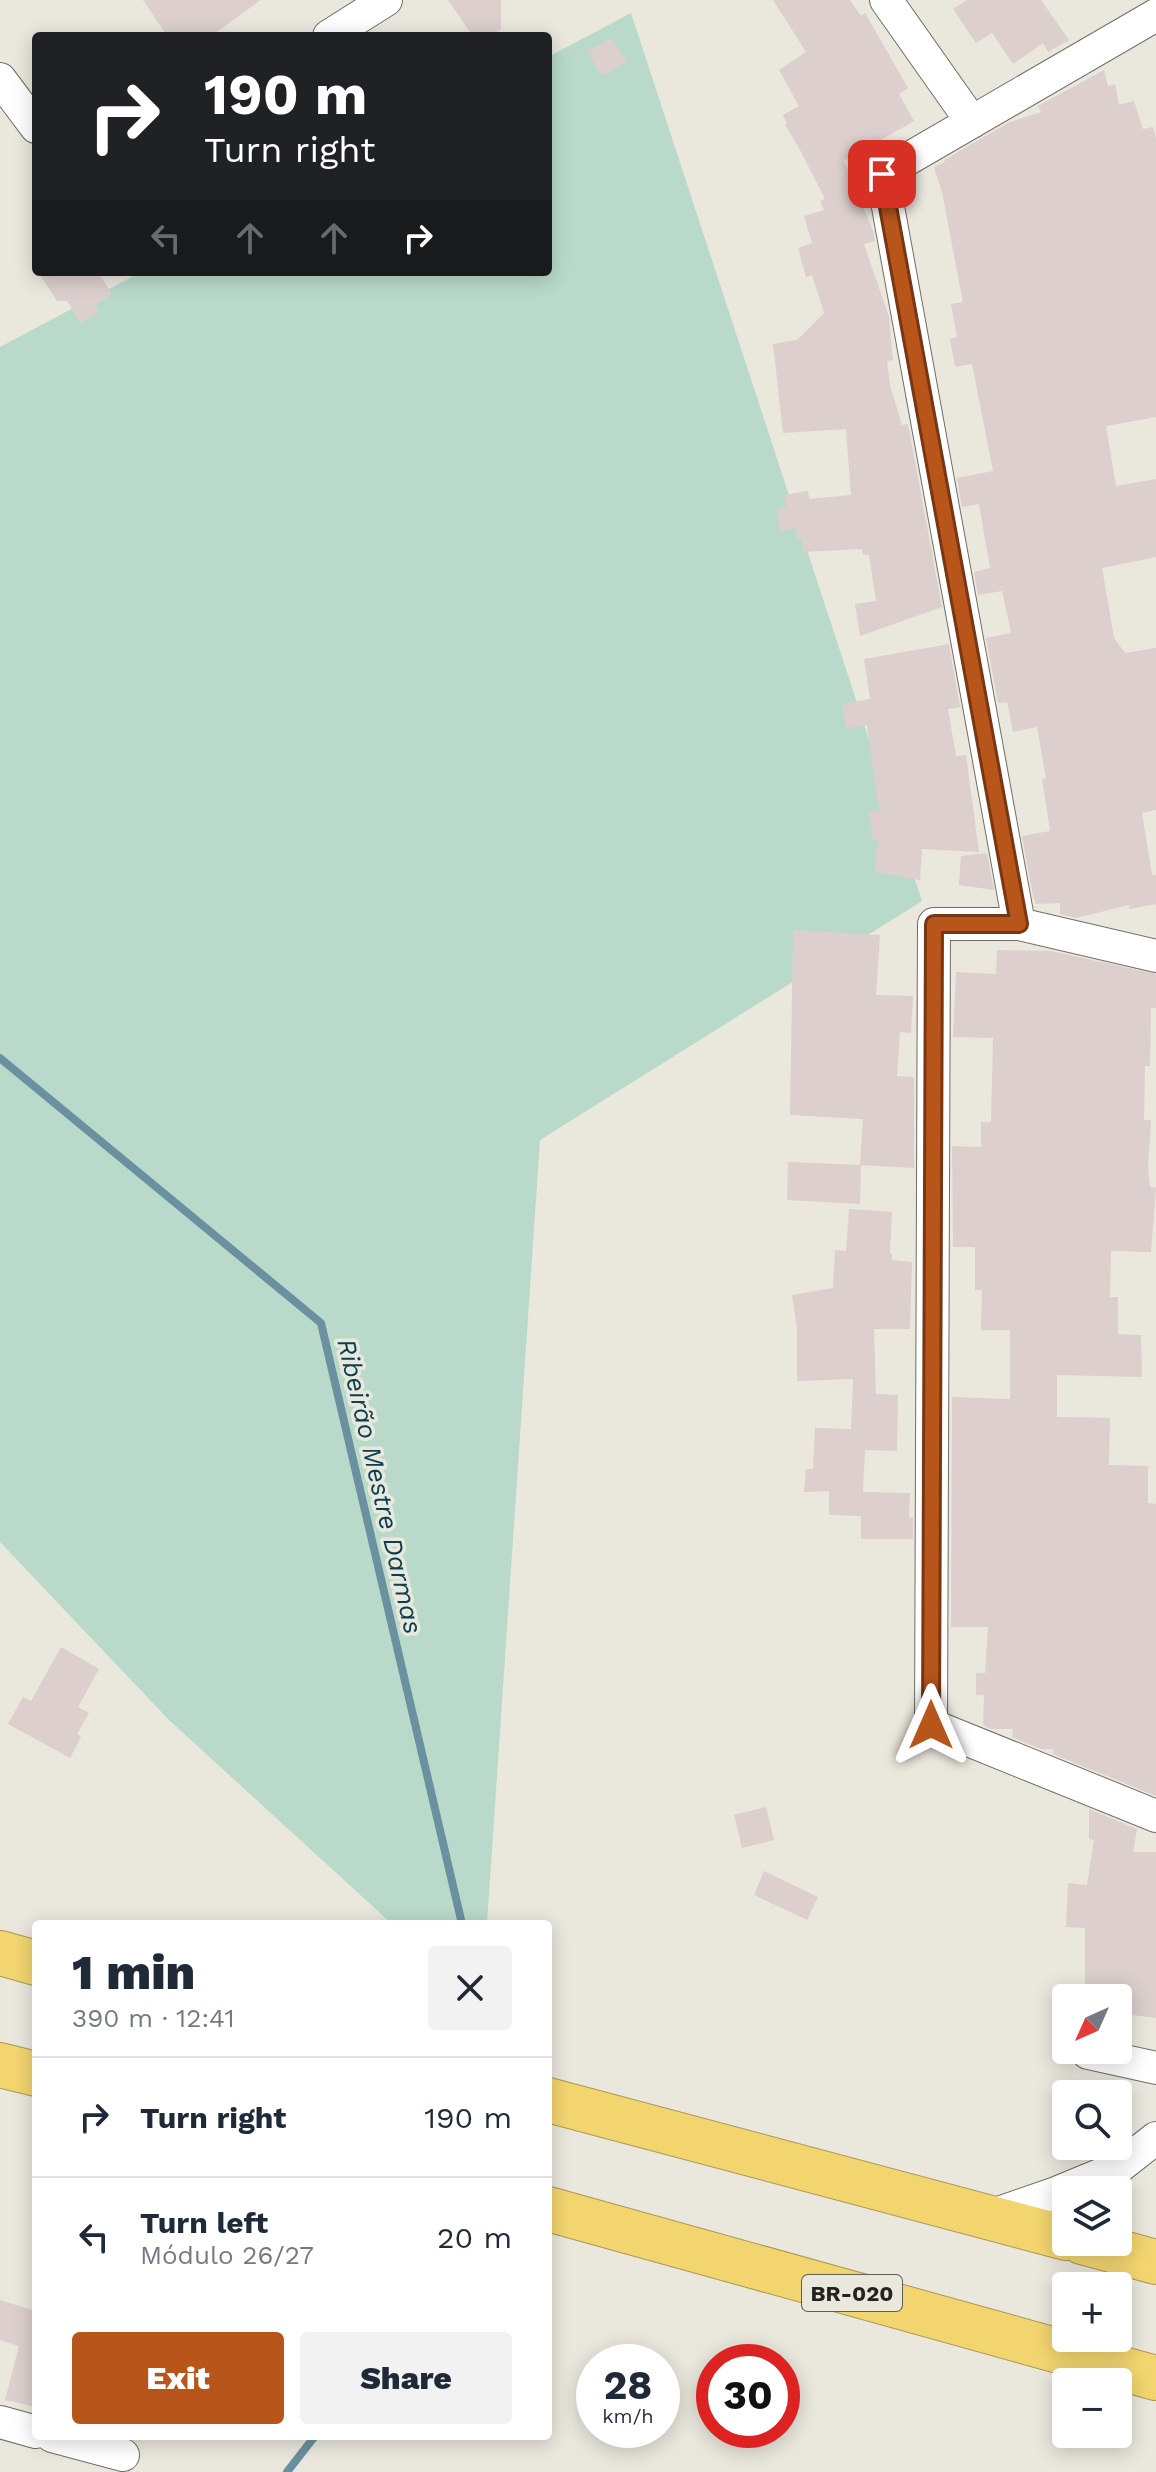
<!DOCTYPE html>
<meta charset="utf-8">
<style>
:root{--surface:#fff;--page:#f2f2f3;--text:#1f2937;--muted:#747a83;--line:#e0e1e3;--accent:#b8551b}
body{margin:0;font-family:"Work Sans",sans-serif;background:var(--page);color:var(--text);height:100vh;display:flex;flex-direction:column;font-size:30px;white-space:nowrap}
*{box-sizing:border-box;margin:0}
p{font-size:26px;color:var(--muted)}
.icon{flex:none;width:44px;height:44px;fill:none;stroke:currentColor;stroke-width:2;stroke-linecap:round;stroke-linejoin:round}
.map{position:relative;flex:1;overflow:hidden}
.details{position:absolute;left:32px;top:1920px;width:520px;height:520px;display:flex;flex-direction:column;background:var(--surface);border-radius:8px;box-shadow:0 4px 20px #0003}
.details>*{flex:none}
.banner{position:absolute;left:32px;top:32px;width:520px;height:244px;border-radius:8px;box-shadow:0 4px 20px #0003;background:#202124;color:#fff;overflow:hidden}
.needle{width:52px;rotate:225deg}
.tools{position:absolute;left:1052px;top:1984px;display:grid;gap:16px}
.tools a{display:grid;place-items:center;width:80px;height:80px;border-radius:8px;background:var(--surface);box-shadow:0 4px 20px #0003;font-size:40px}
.speed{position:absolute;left:576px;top:2344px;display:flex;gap:16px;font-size:40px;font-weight:700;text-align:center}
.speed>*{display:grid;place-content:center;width:104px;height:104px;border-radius:50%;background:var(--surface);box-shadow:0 4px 20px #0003;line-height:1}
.speed small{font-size:20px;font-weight:400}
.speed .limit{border:12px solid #d22;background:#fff;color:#111}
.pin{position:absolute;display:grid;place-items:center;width:68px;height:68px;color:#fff;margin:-34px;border-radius:16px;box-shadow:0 4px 12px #0006}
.me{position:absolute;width:88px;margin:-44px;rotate:0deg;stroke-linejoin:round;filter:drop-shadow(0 0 6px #0008)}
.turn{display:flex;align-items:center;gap:28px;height:168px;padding:0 40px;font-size:36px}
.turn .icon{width:104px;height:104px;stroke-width:2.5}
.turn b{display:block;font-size:56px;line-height:68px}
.lanes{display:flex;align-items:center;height:76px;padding:0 40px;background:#0003;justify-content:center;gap:40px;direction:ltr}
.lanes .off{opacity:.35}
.round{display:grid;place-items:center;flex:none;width:84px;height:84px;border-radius:8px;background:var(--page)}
.overview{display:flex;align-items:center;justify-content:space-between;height:136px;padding:0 40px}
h1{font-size:48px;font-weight:800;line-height:60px}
.primary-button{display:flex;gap:16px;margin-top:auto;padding:16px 40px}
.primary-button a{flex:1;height:92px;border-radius:8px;background:var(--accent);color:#fff;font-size:32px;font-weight:800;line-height:92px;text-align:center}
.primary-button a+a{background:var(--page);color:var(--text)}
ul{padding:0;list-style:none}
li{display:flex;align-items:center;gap:24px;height:120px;padding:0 40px;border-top:2px solid var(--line)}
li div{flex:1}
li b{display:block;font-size:30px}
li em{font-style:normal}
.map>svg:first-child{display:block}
</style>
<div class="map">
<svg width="1156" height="2472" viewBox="0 0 1156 2472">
<rect width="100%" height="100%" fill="#eae7dd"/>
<path fill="#b9daca" d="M 631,13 L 922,901 L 540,1140 L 487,1924 L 392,1924 L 169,1720 L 0,1542 L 0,347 L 141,272 L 548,272 L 548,57 Z"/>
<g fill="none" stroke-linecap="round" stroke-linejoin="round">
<path stroke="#6b909f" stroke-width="8" d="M 0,1058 L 321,1323 L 462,1924
M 287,2472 L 315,2436"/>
</g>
<path fill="#dccfcd" d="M 143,0 L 261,0 L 211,36 L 167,36 Z
M 448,0 L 501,0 L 501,29 L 491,36 L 473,36 Z
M 773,0 L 850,0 L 861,16 L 865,13 L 908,88 L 899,94 L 914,121 L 844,161 L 874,233 L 875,241 L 864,244 L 889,317 L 893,360 L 887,361 L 890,385 L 902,425 L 908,424 L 942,607 L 860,636 L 855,604 L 876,601 L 869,555 L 863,555 L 862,549 L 803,552 L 802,538 L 797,538 L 796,528 L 780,531 L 777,509 L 786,507 L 784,495 L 808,491 L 809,499 L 851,495 L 846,429 L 783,433 L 773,344 L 797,340 L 824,313 L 812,275 L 806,277 L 798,248 L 812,243 L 804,216 L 824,210 L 820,201 L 825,199 L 799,148 L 785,125 L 787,124 L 783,115 L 799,106 L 779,70 L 806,52 Z
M 967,0 L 1041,0 L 1069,40 L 1048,52 L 1043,43 L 1013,64 L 992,33 L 976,43 L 953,9 Z
M 612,38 L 627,62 L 602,76 L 587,51 Z
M 1104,70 L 1108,86 L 1115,84 L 1119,105 L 1134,101 L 1143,129 L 1153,127 L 1156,139 L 1156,417 L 1106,426 L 1116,486 L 1156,479 L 1156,557 L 1102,568 L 1114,638 L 1125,653 L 1156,648 L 1156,810 L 1142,813 L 1152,875 L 1156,875 L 1156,904 L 1129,909 L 1129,905 L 1076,918 L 1060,914 L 1060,903 L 1036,904 L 1033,896 L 1022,836 L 1050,831 L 1042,779 L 1046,778 L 1037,727 L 1013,732 L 1007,702 L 998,703 L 986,638 L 1011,633 L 1002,591 L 978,595 L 974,572 L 990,568 L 979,504 L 962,507 L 957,478 L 993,471 L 972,364 L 955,367 L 950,339 L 957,337 L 951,304 L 963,302 L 942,192 L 934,167 L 945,162 L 944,160 L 1010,122 L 1041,112 L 1038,106 Z
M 38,272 L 98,272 L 112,294 L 95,305 L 99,311 L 81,323 L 67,301 L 57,301 Z
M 949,644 L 960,707 L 948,709 L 956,756 L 966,755 L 979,852 L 922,849 L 920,880 L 874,872 L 878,839 L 873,840 L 869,812 L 879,811 L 867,725 L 846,728 L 842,704 L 870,699 L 864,659 Z
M 987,853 L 994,890 L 959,885 L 961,856 Z
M 793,930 L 880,935 L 876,995 L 913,996 L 911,1033 L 900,1032 L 897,1076 L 914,1077 L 914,1168 L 860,1165 L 863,1119 L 790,1115 Z
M 997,950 L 1051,951 L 1156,974 L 1156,1008 L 1151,1008 L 1150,1066 L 1145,1066 L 1144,1120 L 1151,1120 L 1148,1167 L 1150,1187 L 1156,1188 L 1151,1252 L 1111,1251 L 1110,1297 L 1118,1297 L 1118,1334 L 1141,1335 L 1142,1377 L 1057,1375 L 1057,1417 L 1110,1418 L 1109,1465 L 1148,1466 L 1148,1503 L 1156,1504 L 1156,1796 L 1053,1754 L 1053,1749 L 1041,1749 L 1012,1737 L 1013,1729 L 991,1729 L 983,1725 L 984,1695 L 976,1695 L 976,1673 L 985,1673 L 988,1627 L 951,1627 L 952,1397 L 1010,1399 L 1010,1330 L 981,1330 L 982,1290 L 975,1290 L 975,1247 L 953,1247 L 952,1146 L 981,1147 L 981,1122 L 991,1122 L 993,1038 L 953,1037 L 956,972 L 996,974 Z
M 788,1162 L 861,1165 L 860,1204 L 787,1200 Z
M 849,1209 L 892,1212 L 890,1253 L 892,1254 L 892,1260 L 912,1262 L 910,1329 L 874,1329 L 876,1394 L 898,1395 L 897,1451 L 865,1450 L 863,1492 L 910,1493 L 909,1517 L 913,1518 L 913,1539 L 861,1539 L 861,1516 L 829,1515 L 829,1491 L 804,1492 L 806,1469 L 813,1469 L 815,1428 L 851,1429 L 853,1379 L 797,1381 L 797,1329 L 792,1295 L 833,1288 L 835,1250 L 846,1251 Z
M 61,1647 L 99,1669 L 78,1707 L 89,1713 L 77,1734 L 81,1737 L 70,1758 L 8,1724 L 23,1697 L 31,1701 Z
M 766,1807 L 774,1840 L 742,1848 L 734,1815 Z
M 1089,1809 L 1137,1829 L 1133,1852 L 1156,1852 L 1156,2018 L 1118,2013 L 1118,1998 L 1085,1998 L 1085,1928 L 1066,1927 L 1068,1883 L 1087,1885 L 1094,1840 L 1089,1839 Z
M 764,1871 L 818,1897 L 807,1920 L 754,1895 Z
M 0,2300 L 36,2311 L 36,2407 L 5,2400 L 19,2346 L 0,2340 Z"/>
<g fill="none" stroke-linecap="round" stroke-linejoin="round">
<g stroke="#706d64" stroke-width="34">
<path id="minor" d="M 886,0 L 972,122
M 329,36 L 386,0
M 0,79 L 36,127
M 1019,924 L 882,174 L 1156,15
M 1156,956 L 1019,924 L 934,924 L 931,1725 L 1156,1816
M 1088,2053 L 1156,2068
M 987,2217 L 1056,2193 L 1119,2167 L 1156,2138
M 0,2422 L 36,2432
M 52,2436 L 123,2455"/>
</g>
<g stroke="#ab9754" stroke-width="46">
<path id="highway" d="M 0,1953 L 36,1963
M 0,2065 L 36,2074
M 548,2100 L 1066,2238
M 548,2209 L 1156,2378
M 1082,2242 L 1156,2262"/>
</g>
<use href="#minor" stroke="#fff" stroke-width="32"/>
<use href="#highway" stroke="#f3d570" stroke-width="44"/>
</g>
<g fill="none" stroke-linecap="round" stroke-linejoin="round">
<g stroke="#783712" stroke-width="20">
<path id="route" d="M 882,174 L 1019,924 L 934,924 L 931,1725"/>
</g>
<use href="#route" stroke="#b8551b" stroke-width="14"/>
</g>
<g text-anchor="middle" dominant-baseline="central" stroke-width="7" stroke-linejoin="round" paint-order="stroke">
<rect fill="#eae7dd" stroke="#5f5e58" stroke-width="2" x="802" y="2275" width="100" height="36" rx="6"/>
<g font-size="22" font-weight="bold" fill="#24231f">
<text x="852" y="2293">BR-020</text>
</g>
<g font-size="26" font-style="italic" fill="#084051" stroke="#eae7dd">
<text transform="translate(380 1486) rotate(77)">Ribeirão Mestre Darmas</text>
</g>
</g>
</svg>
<div class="tools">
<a><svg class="needle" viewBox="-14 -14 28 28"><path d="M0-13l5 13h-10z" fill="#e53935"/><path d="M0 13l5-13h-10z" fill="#747a83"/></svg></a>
<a><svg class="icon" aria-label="search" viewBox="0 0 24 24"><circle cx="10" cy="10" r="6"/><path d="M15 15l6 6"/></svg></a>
<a><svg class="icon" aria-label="layers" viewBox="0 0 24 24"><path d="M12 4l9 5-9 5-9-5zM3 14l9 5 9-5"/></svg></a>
<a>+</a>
<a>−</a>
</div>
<div class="speed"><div>28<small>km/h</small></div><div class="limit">30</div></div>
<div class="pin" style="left:882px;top:174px;background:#d93025"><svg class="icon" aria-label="arrive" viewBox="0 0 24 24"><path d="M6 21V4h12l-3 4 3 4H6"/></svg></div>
<svg class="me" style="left:931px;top:1725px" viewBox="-20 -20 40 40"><path d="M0-17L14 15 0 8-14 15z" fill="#b8551b" stroke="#fff" stroke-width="4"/></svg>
<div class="banner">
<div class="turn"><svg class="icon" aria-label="right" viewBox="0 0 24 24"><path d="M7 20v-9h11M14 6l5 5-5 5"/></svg><div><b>190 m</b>Turn right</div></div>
<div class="lanes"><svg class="icon off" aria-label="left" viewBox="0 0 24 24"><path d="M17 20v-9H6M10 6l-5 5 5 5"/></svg><svg class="icon off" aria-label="ahead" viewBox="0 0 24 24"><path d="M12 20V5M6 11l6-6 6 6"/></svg><svg class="icon off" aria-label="ahead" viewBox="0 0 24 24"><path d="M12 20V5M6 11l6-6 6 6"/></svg><svg class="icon" aria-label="right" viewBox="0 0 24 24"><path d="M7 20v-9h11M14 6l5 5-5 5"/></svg></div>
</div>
<section class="details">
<div class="overview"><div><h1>1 min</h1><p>390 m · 12:41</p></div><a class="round"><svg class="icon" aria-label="close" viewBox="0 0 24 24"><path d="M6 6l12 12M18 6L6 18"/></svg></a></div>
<ul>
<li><svg class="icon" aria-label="right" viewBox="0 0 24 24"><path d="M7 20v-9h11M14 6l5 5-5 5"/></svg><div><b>Turn right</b></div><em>190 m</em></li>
<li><svg class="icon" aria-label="left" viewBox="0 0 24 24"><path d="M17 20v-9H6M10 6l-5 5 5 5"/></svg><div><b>Turn left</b><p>Módulo 26/27</p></div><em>20 m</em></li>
</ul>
<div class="primary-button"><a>Exit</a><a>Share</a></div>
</section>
</div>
